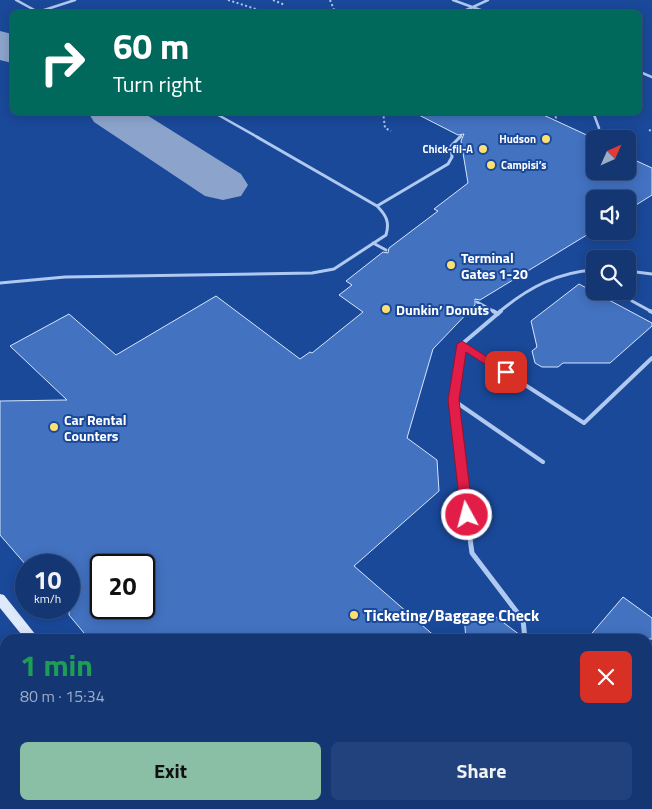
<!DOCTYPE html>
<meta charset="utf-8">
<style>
:root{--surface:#143774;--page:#21427c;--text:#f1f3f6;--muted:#9dacc5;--line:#335186;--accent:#8abfa5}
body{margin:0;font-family:"Titillium Web",sans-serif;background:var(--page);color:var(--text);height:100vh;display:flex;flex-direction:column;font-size:19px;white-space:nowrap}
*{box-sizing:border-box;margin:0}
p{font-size:16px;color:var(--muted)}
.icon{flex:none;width:28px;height:28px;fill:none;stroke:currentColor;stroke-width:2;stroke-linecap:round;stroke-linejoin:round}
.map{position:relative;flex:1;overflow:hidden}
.details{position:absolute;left:0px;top:634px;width:652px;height:176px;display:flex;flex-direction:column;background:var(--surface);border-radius:15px 15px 0 0;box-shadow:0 2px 12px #0003,0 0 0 1px var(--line)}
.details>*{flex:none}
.banner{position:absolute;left:10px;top:10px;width:632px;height:105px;border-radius:8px;box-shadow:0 2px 12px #0003,0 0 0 1px var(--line);background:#00695c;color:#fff;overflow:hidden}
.needle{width:32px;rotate:45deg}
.controls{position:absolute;left:586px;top:130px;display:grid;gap:10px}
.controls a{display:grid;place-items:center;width:50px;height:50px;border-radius:8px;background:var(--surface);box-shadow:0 2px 12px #0003,0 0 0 1px var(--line);font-size:25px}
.speed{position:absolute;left:15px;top:554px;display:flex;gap:10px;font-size:25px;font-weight:700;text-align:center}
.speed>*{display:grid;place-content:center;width:65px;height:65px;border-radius:50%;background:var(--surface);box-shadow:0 2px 12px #0003,0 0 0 1px var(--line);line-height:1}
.speed small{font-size:12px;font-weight:400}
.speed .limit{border:2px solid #111;border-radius:8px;background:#fff;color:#111}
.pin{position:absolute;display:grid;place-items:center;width:42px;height:42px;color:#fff;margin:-21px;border-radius:10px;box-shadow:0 2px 8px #0006}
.me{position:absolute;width:55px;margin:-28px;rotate:353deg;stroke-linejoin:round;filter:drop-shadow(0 0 4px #0008)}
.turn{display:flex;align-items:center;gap:18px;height:105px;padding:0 20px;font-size:22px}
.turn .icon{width:65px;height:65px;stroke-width:2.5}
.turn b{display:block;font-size:35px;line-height:42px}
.round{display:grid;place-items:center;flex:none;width:52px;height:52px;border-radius:8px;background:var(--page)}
.summary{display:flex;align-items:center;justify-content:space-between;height:85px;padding:0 20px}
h1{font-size:30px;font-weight:700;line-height:38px;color:#1e9e55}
.button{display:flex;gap:10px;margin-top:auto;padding:10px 20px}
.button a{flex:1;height:58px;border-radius:8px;background:var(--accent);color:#111;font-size:20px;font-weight:700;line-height:58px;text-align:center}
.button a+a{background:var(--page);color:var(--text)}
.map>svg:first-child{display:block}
</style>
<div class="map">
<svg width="652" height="809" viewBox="0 0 652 809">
<rect width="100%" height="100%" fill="#1a499a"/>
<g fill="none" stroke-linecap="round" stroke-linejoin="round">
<path fill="#8ca4cc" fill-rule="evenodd" d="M 0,31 L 12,34 L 12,63 L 0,60 Z
M 88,112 L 142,112 L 241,174 L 248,185 L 241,196 L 223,200 L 205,196 L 94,122 Z"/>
</g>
<path fill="#4372c1" stroke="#d7e5fc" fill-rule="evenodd" d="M 413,112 L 537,112 L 591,137 L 587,139 L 595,142 L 595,171 L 628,171 L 628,157 L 652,168 L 652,195 L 628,210 L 628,199 L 595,199 L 595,230 L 480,300 L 475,299 L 475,305 L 433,349 L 407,438 L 437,460 L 439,491 L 354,566 L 438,639 L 89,639 L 69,615 L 69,565 L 26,565 L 0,535 L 0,401 L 67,400 L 10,346 L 69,314 L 116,355 L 216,296 L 300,359 L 310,352 L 312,353 L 363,312 L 339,295 L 352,285 L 346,281 L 383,252 L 388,253 L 389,248 L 438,211 L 434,209 L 468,183 L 461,141 L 464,134 L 458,135 ZM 101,565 L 144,565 L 144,608 L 101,608 Z
M 579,284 L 652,323 L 652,326 L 610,363 L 563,363 L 558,367 L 542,367 L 535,363 L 532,351 L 537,347 L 531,321 Z
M 623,597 L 652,618 L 652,639 L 587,639 Z
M 464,616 L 496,617 L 520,635 L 521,639 L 466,639 Z"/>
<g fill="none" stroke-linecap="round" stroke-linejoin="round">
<path stroke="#b0c9f1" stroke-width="2" stroke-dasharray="2 2.5" stroke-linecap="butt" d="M 228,0 L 265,12
M 273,0 L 285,5
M 330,0 L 335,12
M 383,112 L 385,128 L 391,131
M 554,112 L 556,118 L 554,120
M 649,130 L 652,131"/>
<path stroke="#b0c9f1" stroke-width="4" stroke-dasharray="3 5" stroke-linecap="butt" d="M 0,792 L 5,788"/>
<path stroke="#b0c9f1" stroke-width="2.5" d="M 16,0 L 38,12
M 453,0 L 486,12
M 38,12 L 75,0
M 462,12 L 488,0
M 640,72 L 652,77
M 213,112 L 259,138
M 593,112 L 599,128
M 459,138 L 461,136"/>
<path stroke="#b0c9f1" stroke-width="3" d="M 377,206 L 448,164 L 452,157 L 451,146 L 460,137
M 373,243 L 386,250
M 628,271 L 652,274
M 0,283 L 65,277 L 312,273 L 334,269 L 386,235 C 390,222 386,215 377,206 L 257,137
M 632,301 L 652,312
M 477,302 L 495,312
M 499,312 C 528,288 557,272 595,270"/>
<path stroke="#b0c9f1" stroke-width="4" d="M 493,311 L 498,314
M 650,311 L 652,312
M 462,344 L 584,423 L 652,358
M 453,400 L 543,462
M 469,532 L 453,400 L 462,344 L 501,311"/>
<path stroke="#b0c9f1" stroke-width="5" d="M 469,531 L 472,553 L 523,620 L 525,639
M 0,736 L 5,742
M 42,805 L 45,809
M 548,805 L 548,809"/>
<path fill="#dee9fc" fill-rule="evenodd" d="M 0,594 L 4,595 L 39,639 L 25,639 L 0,608 Z
M 150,805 L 165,805 L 166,809 L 151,809 Z"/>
</g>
<path fill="#e11d48" stroke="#92132f" d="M 462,341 L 511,372 L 510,375 L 502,375 L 466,352 L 459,400 L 473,515 L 467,520 L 461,515 L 448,400 L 457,344 Z"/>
<g fill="#ffdf6f" stroke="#1a499a" stroke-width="2">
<circle cx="546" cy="139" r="5"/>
<circle cx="483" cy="149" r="5"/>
<circle cx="491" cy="165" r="5"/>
<circle cx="451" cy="265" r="5"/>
<circle cx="386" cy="309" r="5"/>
<circle cx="54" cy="427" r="5"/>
<circle cx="354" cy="615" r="5"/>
</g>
<g text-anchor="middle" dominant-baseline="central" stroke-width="4" stroke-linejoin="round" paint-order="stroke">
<g font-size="11" font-weight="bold" fill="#fff" stroke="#1a499a" text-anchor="end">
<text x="536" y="139">Hudson</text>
<text x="473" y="149">Chick-fil-A</text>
<text x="501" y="165" text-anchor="start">Campisi’s</text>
</g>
<g font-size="14" font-weight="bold" fill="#fff" stroke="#1a499a" text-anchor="start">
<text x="461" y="257">Terminal<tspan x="461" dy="16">Gates 1-20</tspan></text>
<text x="396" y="309">Dunkin’ Donuts</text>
<text x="64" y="419">Car Rental<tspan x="64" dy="16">Counters</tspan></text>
</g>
<g font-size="16" font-weight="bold" fill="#fff" stroke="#1a499a" text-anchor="start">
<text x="364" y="615">Ticketing/Baggage Check</text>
</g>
</g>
</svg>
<div class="controls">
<a><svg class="needle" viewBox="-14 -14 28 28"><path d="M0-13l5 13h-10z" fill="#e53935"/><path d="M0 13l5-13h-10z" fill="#9dacc5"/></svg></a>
<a><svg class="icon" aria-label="sound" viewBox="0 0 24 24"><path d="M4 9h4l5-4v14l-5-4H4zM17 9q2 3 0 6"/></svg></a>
<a><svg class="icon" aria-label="search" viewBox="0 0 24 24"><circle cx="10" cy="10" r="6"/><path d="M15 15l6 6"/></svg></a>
</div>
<div class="speed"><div>10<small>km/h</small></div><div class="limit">20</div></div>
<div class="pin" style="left:506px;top:372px;background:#d93025"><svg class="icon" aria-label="arrive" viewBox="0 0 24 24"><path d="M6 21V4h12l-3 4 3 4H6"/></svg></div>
<svg class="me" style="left:467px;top:515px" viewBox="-20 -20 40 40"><circle r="17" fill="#e11d48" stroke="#fff" stroke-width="3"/><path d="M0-11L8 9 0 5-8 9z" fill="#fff"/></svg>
<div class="banner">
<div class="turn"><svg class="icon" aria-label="right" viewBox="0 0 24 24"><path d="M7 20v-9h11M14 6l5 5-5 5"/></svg><div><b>60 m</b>Turn right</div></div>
</div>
<section class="details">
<div class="summary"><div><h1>1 min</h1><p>80 m · 15:34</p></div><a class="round" style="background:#d93025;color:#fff"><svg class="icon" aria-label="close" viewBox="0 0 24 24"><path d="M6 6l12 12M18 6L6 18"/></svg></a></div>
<div class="button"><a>Exit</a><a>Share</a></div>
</section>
</div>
